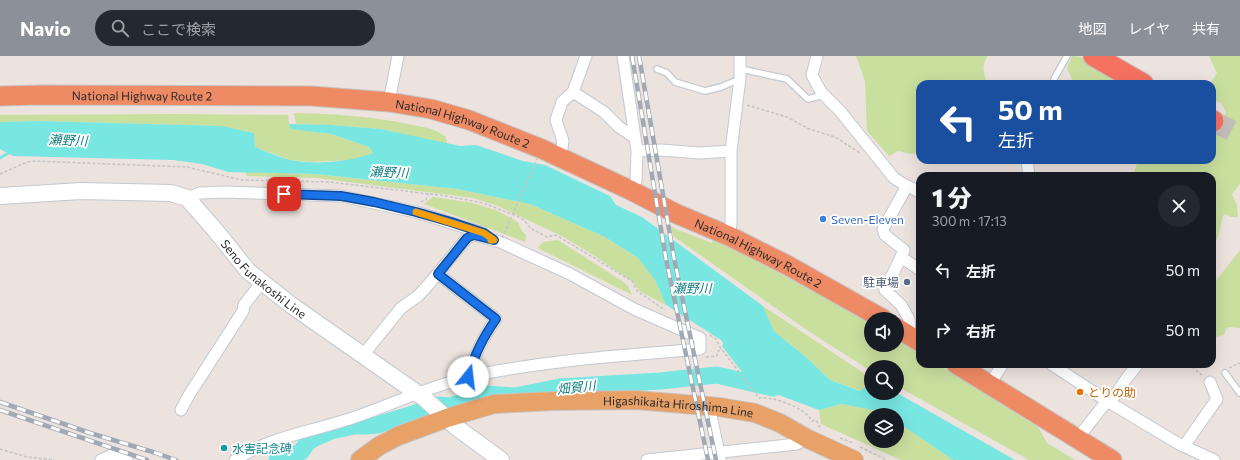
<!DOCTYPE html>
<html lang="ja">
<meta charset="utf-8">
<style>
:root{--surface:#171b24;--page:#242831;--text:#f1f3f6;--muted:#9ea1a6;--accent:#8c9099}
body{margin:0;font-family:Commissioner,"Noto Sans JP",sans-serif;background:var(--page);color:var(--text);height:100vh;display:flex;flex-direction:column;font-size:15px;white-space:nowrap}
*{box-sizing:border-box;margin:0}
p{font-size:13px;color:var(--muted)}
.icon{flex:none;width:22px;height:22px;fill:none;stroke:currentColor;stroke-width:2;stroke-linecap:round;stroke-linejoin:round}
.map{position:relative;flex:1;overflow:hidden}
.side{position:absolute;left:916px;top:116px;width:300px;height:196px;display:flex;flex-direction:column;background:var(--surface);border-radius:12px;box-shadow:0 4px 16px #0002}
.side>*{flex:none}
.hud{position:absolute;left:916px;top:24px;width:300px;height:84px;border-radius:12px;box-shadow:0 4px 16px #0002;background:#1a4fa0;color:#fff;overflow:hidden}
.controls{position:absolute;left:864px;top:256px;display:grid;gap:8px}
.controls a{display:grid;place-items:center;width:40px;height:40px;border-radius:50%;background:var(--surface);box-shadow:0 4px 16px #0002;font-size:20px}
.pin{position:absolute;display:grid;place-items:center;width:34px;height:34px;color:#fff;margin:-17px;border-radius:8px;box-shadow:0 2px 6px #0006}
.me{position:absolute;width:44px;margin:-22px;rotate:16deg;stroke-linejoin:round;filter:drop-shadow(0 0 3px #0008)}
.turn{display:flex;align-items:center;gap:14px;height:84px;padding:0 16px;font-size:18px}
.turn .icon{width:52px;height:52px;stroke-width:2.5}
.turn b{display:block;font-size:28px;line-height:34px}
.round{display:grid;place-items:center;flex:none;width:42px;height:42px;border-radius:21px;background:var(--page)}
.head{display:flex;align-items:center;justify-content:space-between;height:68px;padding:0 16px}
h1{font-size:24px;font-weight:800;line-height:30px}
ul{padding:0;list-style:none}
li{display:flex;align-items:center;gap:12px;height:60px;padding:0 16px}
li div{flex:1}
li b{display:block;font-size:15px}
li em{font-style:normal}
header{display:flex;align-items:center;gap:24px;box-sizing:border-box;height:56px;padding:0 20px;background:var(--accent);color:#fff}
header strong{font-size:19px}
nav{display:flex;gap:22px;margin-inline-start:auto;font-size:14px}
.search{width:280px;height:36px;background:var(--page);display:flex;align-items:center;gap:10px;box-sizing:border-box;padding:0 14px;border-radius:22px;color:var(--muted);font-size:15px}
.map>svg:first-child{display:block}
</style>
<header>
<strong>Navio</strong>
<div class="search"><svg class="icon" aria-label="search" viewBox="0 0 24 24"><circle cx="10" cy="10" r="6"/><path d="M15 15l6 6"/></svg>ここで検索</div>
<nav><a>地図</a><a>レイヤ</a><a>共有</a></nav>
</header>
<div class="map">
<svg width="1240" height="404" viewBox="0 0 1240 404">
<rect width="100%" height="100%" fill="#ece2de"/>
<path fill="#c9df9e" d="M 856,0 L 988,0 C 982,8 983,14 986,24 L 992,27 L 920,28 L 920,97 L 912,98 L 898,95 L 889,100 L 867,75 L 865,25 Z
M 1072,0 C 1093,0 1112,17 1129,28 L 1074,28 L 1067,12 Z
M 1209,0 L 1240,0 L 1240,128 L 1232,138 L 1237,149 L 1238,161 L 1231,161 L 1225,158 L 1223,160 L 1218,181 L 1212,193 L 1212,120 L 1133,120 L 1138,104 L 1212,104 L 1212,74 L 1221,71 L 1226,56 L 1221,47 L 1212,44 L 1212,28 L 1210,28 L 1217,17 Z
M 294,57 C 334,58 369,60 408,68 C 422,71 435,72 446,81 L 447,88 L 381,73 L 331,69 L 296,68 Z
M 174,58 L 288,59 L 289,68 L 292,73 L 331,78 L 369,91 L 373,97 L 354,104 L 311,106 L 290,104 L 255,91 L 254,77 L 222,70 L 40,65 L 0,66 L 0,59 Z
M 245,116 L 315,118 L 457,133 L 530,148 L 605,181 L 638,202 L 655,224 L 666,249 L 639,235 L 633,226 L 590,197 L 562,180 L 498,150 L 473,142 L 317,122 L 247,120 Z
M 433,141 L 473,147 L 496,154 L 518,166 L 522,175 L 526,179 L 525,186 L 424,148 Z
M 671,170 L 678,174 L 712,187 L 713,184 C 767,210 820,238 871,268 L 871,289 L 897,289 L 897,284 L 920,298 L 920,308 L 937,308 L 1038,371 L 1047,387 L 1075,404 L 1029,404 L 897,330 L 897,311 L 871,311 L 871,315 L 863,310 L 807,274 L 673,180 Z
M 558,184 L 622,225 L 628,230 L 632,239 L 538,192 C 543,183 549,186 558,184 Z
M 1240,194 L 1240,272 L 1229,271 L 1226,273 L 1224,279 L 1212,282 L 1212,230 Z
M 763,250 L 871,322 L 871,327 L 861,335 L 830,324 L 807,302 L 774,275 Z
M 842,348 L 874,354 L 883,359 L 871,359 L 871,385 L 897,385 L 897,367 L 906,372 L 953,404 L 901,404 L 821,368 L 819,354 Z"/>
<path fill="#78e7e2" d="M 40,65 L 222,70 L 254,77 L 255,91 C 267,96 279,101 290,104 C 316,109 349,106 373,97 L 369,91 L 331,78 L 291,73 L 289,68 L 331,69 L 381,73 L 460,90 L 476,89 L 523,105 L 545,109 L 610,140 L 616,149 L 642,161 L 763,250 L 774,275 L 807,302 L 830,324 L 860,335 L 871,327 L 871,337 L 897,337 L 1015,404 L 953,404 L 906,372 L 897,367 L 897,359 L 883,359 L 873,354 L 842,348 L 819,354 L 752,329 L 722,290 L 723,287 L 721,284 L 666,249 L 655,224 L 638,202 L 605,181 L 530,148 L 457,133 L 315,118 L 228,116 L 202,108 L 173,104 L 13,100 L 0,93 L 0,66 Z"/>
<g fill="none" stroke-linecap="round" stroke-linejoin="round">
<path stroke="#78e7e2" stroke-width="3" d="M 0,102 L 10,96"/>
<path stroke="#78e7e2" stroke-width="17" d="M 277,404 L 301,396 L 307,387 L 313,383 L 331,375 L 354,370 L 366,370 L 377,369 L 410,359 L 438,349 L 450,350 L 486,338 L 515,340 L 560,331 L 660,325 L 717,319 L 773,332"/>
<path stroke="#c5bdba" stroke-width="21" stroke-dasharray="21 10" stroke-linecap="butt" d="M 1213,65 L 1240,79"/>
<g stroke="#c2c9d1" stroke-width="8">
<path id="service" d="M 657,13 L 667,17 L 675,26 L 705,35 L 721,31 L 740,23
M 741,13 L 787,23 L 808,43 L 824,39
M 1054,28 L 1054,23 L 1067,0
M 1225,317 L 1240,337"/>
</g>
<g stroke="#c2c9d1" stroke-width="13">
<path id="minor" d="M 623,0 L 637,95 L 636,125 L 630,134
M 817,0 L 812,19 L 821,36 L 840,55 L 894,122 L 903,128 L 920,136
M 573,36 L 604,56 L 619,71 L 634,81
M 389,46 L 398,0
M 637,95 L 661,94 L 700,97 L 731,95
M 559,101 L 562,92 L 563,85 L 556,64 L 562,46 L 573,36 L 586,0
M 1027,104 L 1029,120
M 907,130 L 883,173 L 885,179 L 904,194 L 901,201 L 920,214
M 187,142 L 200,137 L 224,136 L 341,140 L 416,156 L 483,177
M 729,180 L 731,168 L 731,95 L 740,22 L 740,0
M 901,201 L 885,234 L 901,249 L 909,263 L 910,279
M 438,218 L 496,263 C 482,283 475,298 468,321
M 1051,308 L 1107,345 L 1179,388 L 1214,404
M 989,329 L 1003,308
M 1110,347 L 1126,323 L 1138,308
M 709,350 L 720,402
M 181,354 L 189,339 L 243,255 L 244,249 L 262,226
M 1077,383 L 1107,345
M 1184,390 L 1217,343 L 1210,326
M 101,404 L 112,399 L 127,404
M 235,404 C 268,382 309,376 346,364 C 387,351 426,331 469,321 C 501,313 534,309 567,305 C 611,300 655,297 700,293 L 700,282 L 634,253 L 570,218 L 500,186 L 475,179 L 467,182 L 429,228 L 418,240 L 401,252 L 363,299
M 647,404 L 797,388 L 806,382"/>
</g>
<g stroke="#c2c9d1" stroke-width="18">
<g id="secondary">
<path id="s1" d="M 0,140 L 81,135 L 171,137 L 187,142 L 216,175 L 248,215 L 291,249 L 424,342 L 456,371 L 501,404"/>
</g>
</g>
<g stroke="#c4c4c4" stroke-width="20">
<g id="primary">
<path id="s2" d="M 360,404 L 379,390 L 398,380 L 447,362 L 494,348 L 554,345 L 636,344 L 719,351 L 755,357 L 780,367 L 806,382 L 854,404"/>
</g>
</g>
<g stroke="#c4c4c4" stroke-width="21">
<g id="trunk">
<path id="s3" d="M 0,40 L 42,39 L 311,40 L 389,46 L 431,53 L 469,64 L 542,93 L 630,134 L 677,158 L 729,180 L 787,209 L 883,263"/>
<path d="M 897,272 L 920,286"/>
<path d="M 956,308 L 1112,404"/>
</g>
</g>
<g stroke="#c4c4c4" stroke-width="23">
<path id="motorway" d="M 1094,0 L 1143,28
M 1212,65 L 1213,65"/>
</g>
<path stroke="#c4c4c4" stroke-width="1.5" stroke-dasharray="3 2" stroke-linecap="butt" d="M 747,49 L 787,61 L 809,73 L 835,81 L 860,97
M 0,118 L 27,106 L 34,105 L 187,111 L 242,124 L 330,126 L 446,140 L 483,147 L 517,160 L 524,164 L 530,172 L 547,181 L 556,179 L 632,225 L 637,235 L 665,254
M 421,146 L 426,144 L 428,138
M 710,279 L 716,283 L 720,291 L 759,342 C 771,340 795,349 805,357 C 808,359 810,362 812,365 L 816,364 L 821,374
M 706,301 L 717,300 L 720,291
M 1188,308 L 1203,320
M 1229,312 L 1240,307
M 840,382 L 853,387
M 860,391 L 887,404
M 0,393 L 27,401 L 54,404"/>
<use href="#service" stroke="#fff" stroke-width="5.5"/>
<use href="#minor" stroke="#fff" stroke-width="11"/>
<use href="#secondary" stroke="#fff" stroke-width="16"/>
<use href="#primary" stroke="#e8a167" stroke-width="18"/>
<use href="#trunk" stroke="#ee8a64" stroke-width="19"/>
<use href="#motorway" stroke="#f57261" stroke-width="21"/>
<g stroke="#a1aab4" stroke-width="4.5">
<path id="rail" d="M 632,0 L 666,203 L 708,404
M 639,0 L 674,202 L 716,404
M 0,346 L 90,377 L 156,397 L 176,404
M 0,354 L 147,404"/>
</g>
<use href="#rail" stroke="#fff" stroke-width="3" stroke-dasharray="9" stroke-linecap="butt"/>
<path stroke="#c4c4c4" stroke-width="1.5" stroke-dasharray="3 2" stroke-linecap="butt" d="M 502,182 L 537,103"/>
</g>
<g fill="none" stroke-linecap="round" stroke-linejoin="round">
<g stroke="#114b97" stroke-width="10">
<path id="route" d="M 284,138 L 341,140 L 374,146 L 416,156 L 451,166 L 484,177 L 494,184 L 474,179 L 467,182 L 438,218 L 496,263 C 482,283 475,298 468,321"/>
</g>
<use href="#route" stroke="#1a73e8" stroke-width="7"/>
<path stroke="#f59e0b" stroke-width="7" d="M 416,156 L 484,177 L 494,184 L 491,184"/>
</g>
<circle fill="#3f7fe0" stroke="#fff" stroke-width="1.5" cx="823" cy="163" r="4"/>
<circle fill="#5c6f8a" stroke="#fff" stroke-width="1.5" cx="907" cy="226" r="4"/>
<circle fill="#e8710a" stroke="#fff" stroke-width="1.5" cx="1080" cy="336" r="4"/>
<circle fill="#0f9aa8" stroke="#fff" stroke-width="1.5" cx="224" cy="392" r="4"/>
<g text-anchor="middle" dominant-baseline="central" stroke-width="3.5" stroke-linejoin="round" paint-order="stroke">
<g font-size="12" fill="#2b2b2b" stroke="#fff">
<text stroke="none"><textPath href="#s3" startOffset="142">National Highway Route 2</textPath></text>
<text stroke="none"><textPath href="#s3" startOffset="466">National Highway Route 2</textPath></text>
<text stroke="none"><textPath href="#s3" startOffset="790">National Highway Route 2</textPath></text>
<text stroke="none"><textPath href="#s1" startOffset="300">Seno Funakoshi Line</textPath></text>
<text stroke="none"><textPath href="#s2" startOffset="331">Higashikaita Hiroshima Line</textPath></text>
</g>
<g font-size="12" fill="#366cbe" stroke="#fff" text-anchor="start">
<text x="831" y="163">Seven-Eleven</text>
</g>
<g font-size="12" fill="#4e5e75" stroke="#fff" text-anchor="end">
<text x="899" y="226">駐車場</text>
</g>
<g font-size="12" fill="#c56008" stroke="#fff" text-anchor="start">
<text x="1088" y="336">とりの助</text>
</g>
<g font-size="12" fill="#0d838f" stroke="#fff" text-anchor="start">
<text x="232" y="392">水害記念碑</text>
</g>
<g font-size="13" font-style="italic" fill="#157e81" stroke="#fff">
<text transform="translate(68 84) rotate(2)">瀬野川</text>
<text transform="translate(389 116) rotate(2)">瀬野川</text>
<text x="692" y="232">瀬野川</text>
<text transform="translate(576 331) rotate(-6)">畑賀川</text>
</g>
</g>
</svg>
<div class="controls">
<a><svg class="icon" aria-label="sound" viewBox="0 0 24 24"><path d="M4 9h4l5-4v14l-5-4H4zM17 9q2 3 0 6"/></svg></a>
<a><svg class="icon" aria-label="search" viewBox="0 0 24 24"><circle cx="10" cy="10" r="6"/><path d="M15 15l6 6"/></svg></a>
<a><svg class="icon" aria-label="layers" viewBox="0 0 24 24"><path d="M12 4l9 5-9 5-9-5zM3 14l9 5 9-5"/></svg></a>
</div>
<div class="pin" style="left:284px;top:138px;background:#d93025"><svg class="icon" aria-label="arrive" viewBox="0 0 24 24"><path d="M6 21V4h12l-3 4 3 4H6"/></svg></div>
<svg class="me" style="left:468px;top:321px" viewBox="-20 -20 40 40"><circle r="19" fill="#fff"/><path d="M0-13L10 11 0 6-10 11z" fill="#1a73e8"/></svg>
<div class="hud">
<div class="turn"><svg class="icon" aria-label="left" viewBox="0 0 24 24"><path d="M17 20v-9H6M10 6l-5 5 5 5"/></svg><div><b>50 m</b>左折</div></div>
</div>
<section class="side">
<div class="head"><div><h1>1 分</h1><p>300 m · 17:13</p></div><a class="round"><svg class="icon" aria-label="close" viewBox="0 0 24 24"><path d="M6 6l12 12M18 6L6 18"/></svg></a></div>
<ul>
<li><svg class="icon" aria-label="left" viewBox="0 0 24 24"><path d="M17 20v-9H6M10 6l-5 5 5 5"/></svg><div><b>左折</b></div><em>50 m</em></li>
<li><svg class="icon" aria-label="right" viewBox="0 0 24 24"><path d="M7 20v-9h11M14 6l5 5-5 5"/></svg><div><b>右折</b></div><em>50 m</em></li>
</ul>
</section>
</div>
